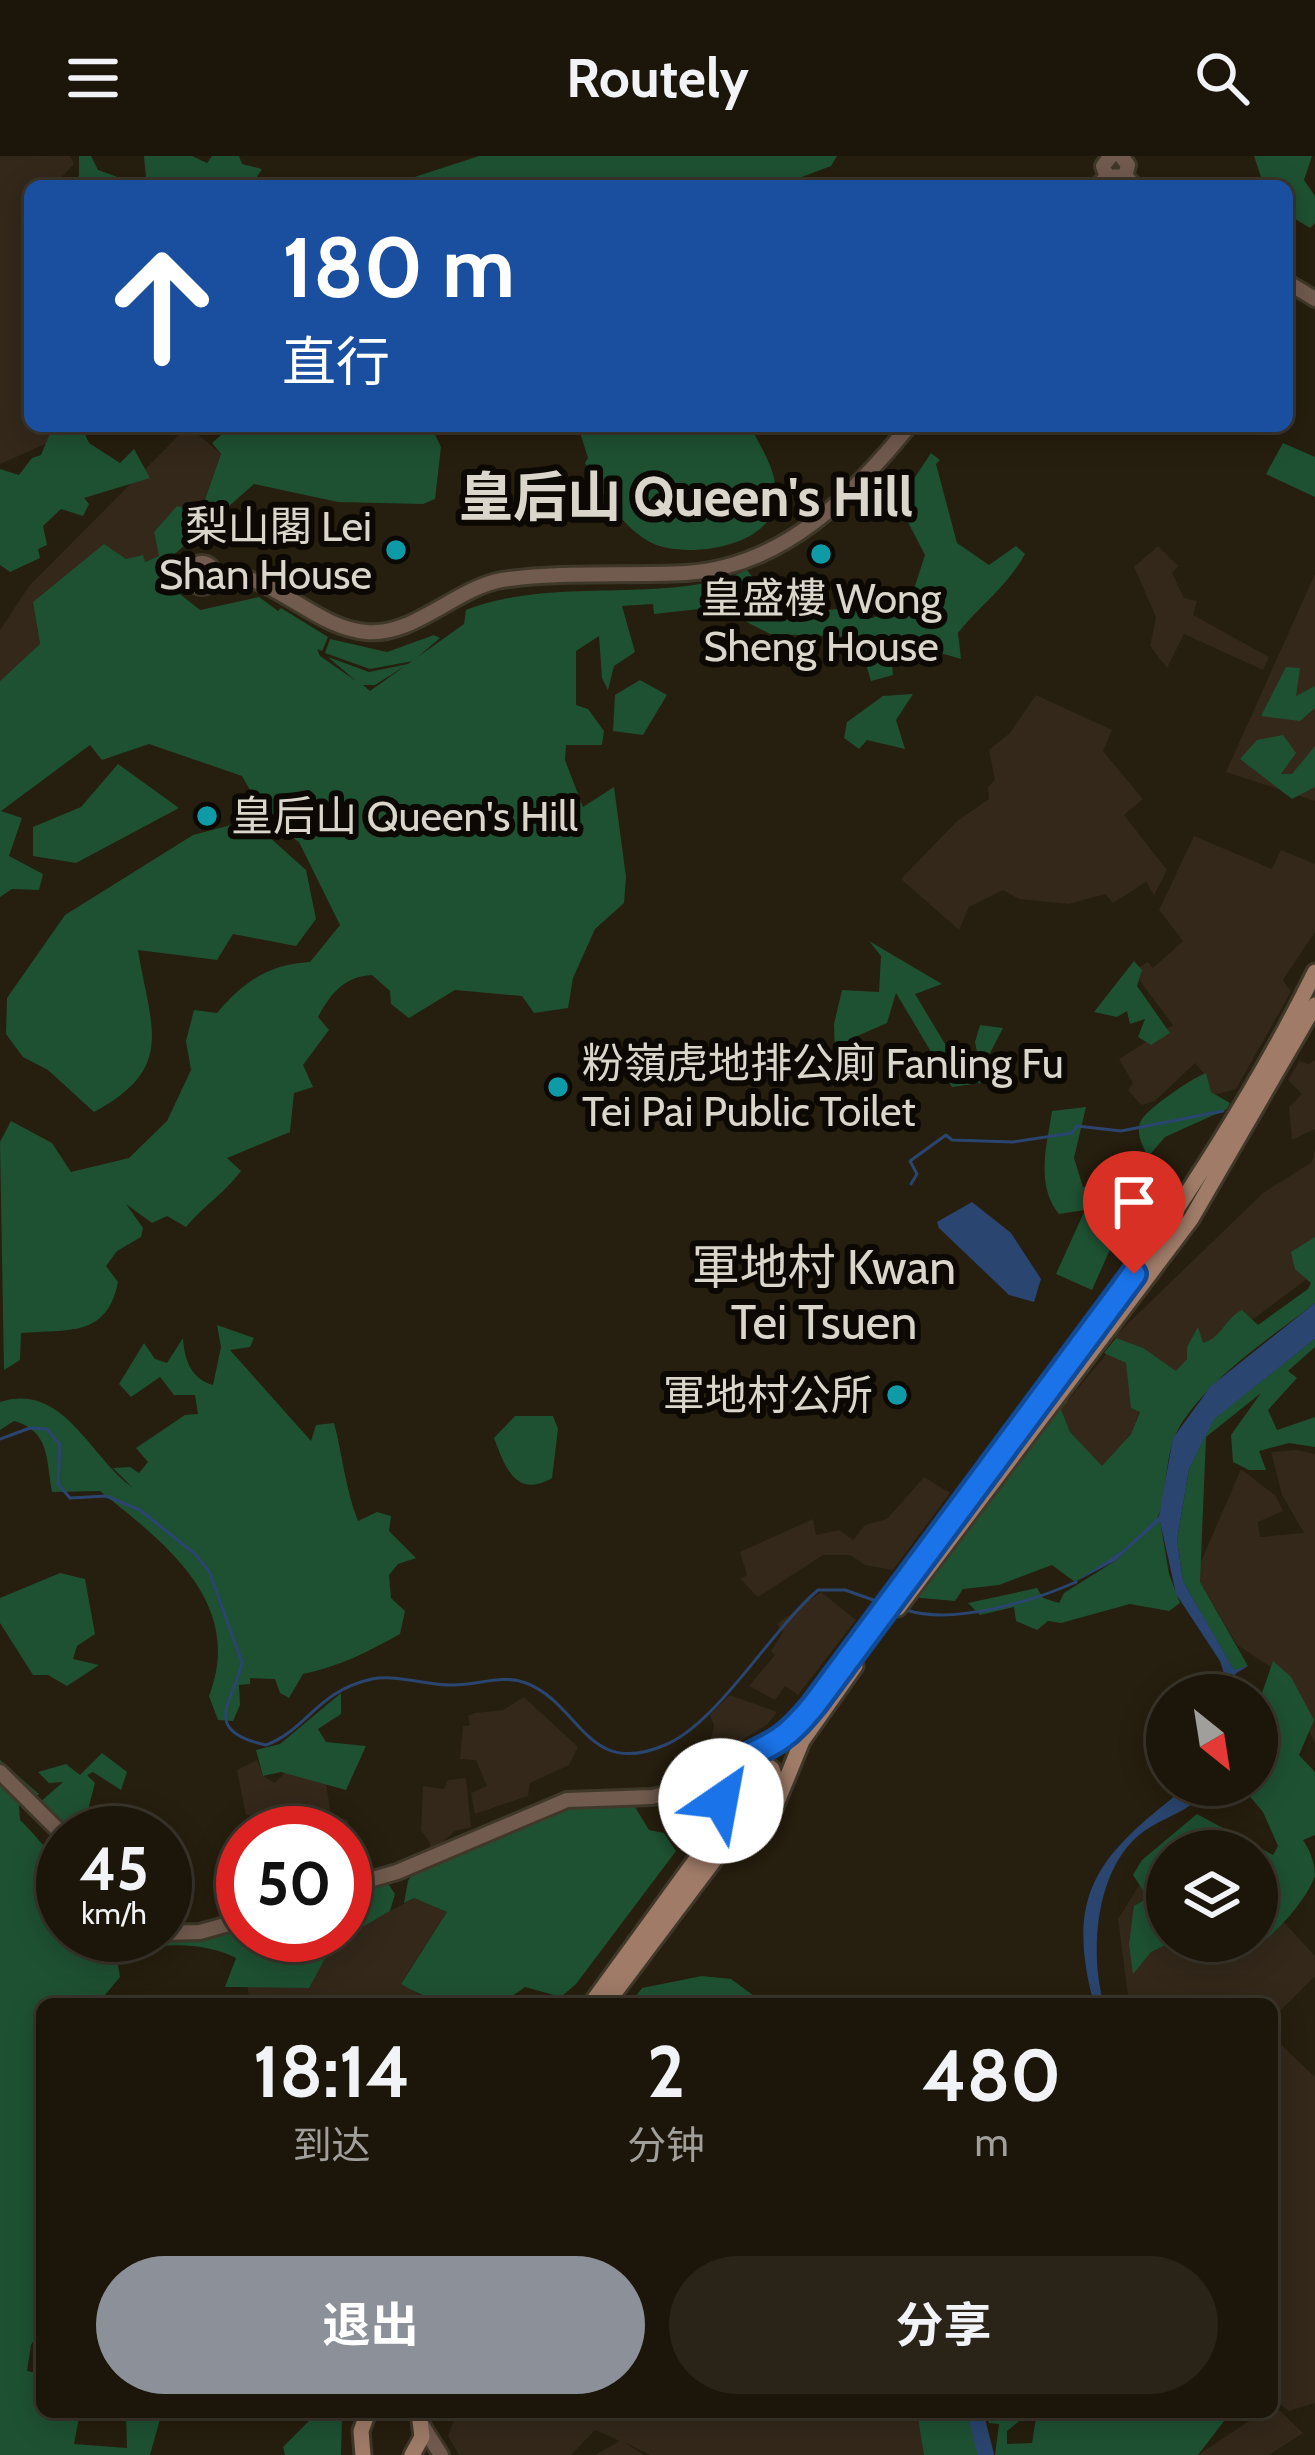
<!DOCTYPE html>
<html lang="zh">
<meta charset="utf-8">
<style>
:root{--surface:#1c160a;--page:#292318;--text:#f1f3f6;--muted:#a09f9c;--line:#3a352b;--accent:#8c9099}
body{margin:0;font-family:Cabin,"Noto Sans SC",sans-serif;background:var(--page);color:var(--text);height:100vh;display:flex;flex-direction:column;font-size:45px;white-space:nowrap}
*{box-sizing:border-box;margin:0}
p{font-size:39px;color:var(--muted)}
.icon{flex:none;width:66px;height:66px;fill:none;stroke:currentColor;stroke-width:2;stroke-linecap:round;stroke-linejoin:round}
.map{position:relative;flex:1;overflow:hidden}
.drawer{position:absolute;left:36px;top:1842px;width:1242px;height:420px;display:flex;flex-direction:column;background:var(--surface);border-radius:18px;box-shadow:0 6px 30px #0003,0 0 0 3px var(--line)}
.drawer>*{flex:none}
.guide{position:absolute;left:24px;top:24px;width:1269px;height:252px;border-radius:18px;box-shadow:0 6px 30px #0003,0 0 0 3px var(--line);background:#1a4fa0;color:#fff;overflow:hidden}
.needle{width:78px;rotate:150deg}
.fabs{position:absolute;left:1146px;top:1518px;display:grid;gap:24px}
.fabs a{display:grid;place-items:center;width:132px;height:132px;border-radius:50%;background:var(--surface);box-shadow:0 6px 30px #0003,0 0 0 3px var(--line);font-size:60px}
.speed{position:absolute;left:36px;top:1650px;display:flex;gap:24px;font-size:60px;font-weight:700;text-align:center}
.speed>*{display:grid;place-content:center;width:156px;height:156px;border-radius:50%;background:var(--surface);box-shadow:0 6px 30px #0003,0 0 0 3px var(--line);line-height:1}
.speed small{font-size:30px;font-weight:400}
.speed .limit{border:18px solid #d22;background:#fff;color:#111}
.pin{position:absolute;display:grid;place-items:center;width:102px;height:102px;color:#fff;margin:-123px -51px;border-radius:50% 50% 50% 0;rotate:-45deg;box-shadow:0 0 12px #0007}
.pin .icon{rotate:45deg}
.me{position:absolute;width:132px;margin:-66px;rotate:33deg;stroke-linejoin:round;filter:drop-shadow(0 0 9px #0008)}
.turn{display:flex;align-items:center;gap:42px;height:252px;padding:0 60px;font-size:54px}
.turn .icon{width:156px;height:156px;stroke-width:2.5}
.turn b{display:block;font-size:84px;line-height:102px}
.eta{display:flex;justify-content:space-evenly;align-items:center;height:204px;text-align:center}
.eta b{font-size:72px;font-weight:700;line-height:84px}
.primary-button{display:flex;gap:24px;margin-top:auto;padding:24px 60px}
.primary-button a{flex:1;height:138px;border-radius:72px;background:var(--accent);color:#fff;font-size:48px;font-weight:700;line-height:138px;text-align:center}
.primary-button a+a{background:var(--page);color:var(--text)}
header{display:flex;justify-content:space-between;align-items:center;height:156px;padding:0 60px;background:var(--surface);font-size:54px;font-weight:700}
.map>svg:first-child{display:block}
</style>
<header><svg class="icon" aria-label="menu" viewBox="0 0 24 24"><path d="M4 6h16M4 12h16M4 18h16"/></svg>Routely<svg class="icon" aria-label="search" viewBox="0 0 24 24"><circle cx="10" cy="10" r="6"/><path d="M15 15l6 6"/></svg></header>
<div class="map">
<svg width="1315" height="2299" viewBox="0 0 1315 2299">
<rect width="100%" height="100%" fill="#261e0e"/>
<path fill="#33281a" d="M 0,0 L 70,0 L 74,8 L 53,30 L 30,30 L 30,54 L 20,65 L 30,65 L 30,270 L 70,270 L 48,287 L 0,308 Z
M 188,270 L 221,298 L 199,358 L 177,351 L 154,376 L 160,400 L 33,446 L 40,488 L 0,525 L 0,474 L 29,430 Z
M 1158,390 L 1178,410 L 1172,417 L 1184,442 L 1197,445 L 1193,459 L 1269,501 L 1263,514 L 1184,478 L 1167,512 L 1150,490 L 1156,461 L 1134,411 Z
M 1315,418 L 1315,645 L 1226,616 Z
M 1036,539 L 1112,574 L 1103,595 L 1143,643 L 1124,659 L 1167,714 L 1154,739 L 1146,726 L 1113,747 L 1105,738 L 1069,748 L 1019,743 L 1003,734 L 969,751 L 959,774 L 901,723 L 956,666 L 989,643 L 988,631 L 995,624 L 989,594 L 1010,577 Z
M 1194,680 L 1272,713 L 1281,694 L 1315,708 L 1315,776 L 1283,824 L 1291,836 L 1236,933 L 1207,941 L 1204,918 L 1195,907 L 1155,945 L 1141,949 L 1128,934 L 1133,927 L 1119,903 L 1173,869 L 1137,821 L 1139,811 L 1148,806 L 1153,812 L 1183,785 L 1159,754 Z
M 1315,903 L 1315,973 L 1292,984 L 1289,951 L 1302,938 L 1288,924 L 1299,905 L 1309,908 Z
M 1315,994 L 1315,1117 L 1178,1219 L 1114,1181 L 1263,1037 L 1312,1006 Z
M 1107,1197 L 1126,1207 L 1141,1252 L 1132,1276 L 1101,1312 L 1070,1276 L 1061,1253 Z
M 1297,1294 L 1315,1298 L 1315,1587 L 1277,1515 L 1237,1489 L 1200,1426 L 1200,1408 L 1241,1313 L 1276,1340 L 1283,1355 L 1258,1366 L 1260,1381 L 1304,1377 L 1282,1339 L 1271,1296 Z
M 924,1321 L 950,1337 L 893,1414 L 865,1409 L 850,1399 L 823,1399 L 758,1441 L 740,1423 L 747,1419 L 740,1396 L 813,1363 L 816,1379 L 839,1374 L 853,1384 L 865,1369 L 887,1363 Z
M 821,1436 L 856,1464 L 798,1539 L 785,1530 L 775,1544 L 749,1530 L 775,1499 L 771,1495 L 783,1476 L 777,1468 Z
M 730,1539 L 777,1556 L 768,1568 L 738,1587 L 680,1609 L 674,1601 L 687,1592 L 692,1597 L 708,1593 L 714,1570 L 710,1559 Z
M 524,1541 L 578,1591 L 569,1609 L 530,1627 L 528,1640 L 475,1658 L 471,1637 L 487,1630 L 476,1604 L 460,1603 L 463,1570 L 470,1569 L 468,1560 L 475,1557 L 503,1554 Z
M 257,1604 L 263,1620 L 275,1627 L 286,1615 L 326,1627 L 331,1659 L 348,1664 L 347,1680 L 272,1677 L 264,1658 L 246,1659 L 237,1614 Z
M 466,1622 L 471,1671 L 455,1675 L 440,1688 L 440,1696 L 430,1698 L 430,1687 L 421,1674 L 423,1630 L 444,1633 L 448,1624 Z
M 1155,1704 L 1167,1785 L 1257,1785 L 1257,1737 L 1315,1800 L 1315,1820 L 1272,1863 L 1272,1848 L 1129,1848 L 1118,1763 Z
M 414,1742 L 447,1756 L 401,1827 L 434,1848 L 250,1848 L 247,1827 L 308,1832 L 335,1785 Z
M 1272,1880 L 1315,1921 L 1315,2247 L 1289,2255 L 1272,2242 Z
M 1274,2249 L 1303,2277 L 1269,2299 L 1198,2299 L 1263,2256 L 1272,2256 Z
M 457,2256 L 917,2256 L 925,2299 L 650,2299 L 624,2286 L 644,2299 L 595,2299 L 620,2285 L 595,2274 L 571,2299 L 459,2299 L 448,2280 Z"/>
<path fill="#1e5132" d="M 79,0 L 91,0 L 98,14 L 123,23 L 146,22 L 144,0 L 192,0 L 207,7 L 212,0 L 239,0 L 242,8 L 262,13 L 251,30 L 66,30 L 79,20 Z
M 479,0 L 837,0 L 831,10 L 778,30 L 387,30 Z
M 1254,0 L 1312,0 L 1304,24 L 1315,40 L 1315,67 L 1310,72 L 1287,58 L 1287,30 L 1264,30 Z
M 53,270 L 81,270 L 89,287 L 120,307 L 134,293 L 150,322 L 84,342 L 89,348 L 83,360 L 61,353 L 43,370 L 47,389 L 38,393 L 40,402 L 10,416 L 0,409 L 0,313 L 19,319 L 32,302 L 41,299 Z
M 231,270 L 431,270 L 441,291 L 435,343 L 423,348 L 338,346 L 254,328 L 160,411 L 176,435 L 200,454 L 259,441 L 278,455 L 281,452 L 328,481 L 322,495 L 317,493 L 320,500 L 356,525 L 328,501 L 369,516 L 408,508 L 375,529 L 363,529 L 370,535 L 464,468 L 466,454 C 556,419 666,450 747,414 L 766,439 L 786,447 L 787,458 L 849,452 L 873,462 L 912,439 L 925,399 L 898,347 L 931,297 L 940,304 L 936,308 L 957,387 L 989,409 L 1016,390 L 1025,398 C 1007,431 981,448 958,477 L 961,503 L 937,496 L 932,487 L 891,498 L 893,519 L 871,525 L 858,481 L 770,478 L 718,451 L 654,458 L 653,448 L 622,450 L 635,496 L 614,510 L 608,534 L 602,522 L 599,480 L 576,495 L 576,549 L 588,553 L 604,575 L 602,589 L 566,589 L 565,604 L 583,651 L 614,631 L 626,721 L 624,747 L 595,773 L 573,822 L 568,852 L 534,857 L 522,840 L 455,834 L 409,862 L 391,848 L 390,835 L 372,819 C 345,820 330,838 318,861 L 329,874 L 303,909 L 313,931 L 294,937 L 290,976 L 227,1002 L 241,1015 C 224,1038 204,1049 186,1071 L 167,1060 L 152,1067 L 126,1048 L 143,1072 L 141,1081 L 117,1095 L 106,1110 L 118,1126 C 107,1182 68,1173 21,1177 L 20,1204 L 4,1214 L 0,986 L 11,965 L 52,987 L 71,1016 L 129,1002 L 167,965 L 191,914 L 186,885 L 194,854 L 217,857 C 243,826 269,808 310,806 L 340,769 L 299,686 L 267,664 L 242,620 L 149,588 L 102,604 L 90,589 L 1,655 L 22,662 L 9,700 L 43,718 L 39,734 L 12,733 L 0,741 L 0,525 L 40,488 L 33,446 L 104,388 L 126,403 L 143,399 L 145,406 L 159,400 L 154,376 L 177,350 L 200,357 L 221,298 L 212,287 Z
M 578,270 L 750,270 C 763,295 780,319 775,348 C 768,393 680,404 648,385 C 618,367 601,335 585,307 L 588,302 Z
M 1283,287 L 1315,301 L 1315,341 L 1266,318 Z
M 434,479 L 440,482 L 413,505 L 370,513 L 325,497 L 330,483 L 387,496 Z
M 1286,511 L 1300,512 L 1296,540 L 1315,530 L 1315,552 L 1300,565 L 1261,560 Z
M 640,524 L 667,539 L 643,579 L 613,575 L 615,539 Z
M 913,538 L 896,564 L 905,593 L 867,584 L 859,593 L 844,582 L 847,566 L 883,540 Z
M 1283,579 L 1296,597 L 1281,618 L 1292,618 L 1315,590 L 1315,631 L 1292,643 L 1240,603 L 1257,584 Z
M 118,608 L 179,652 L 76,707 L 33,700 L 33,671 L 81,651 Z
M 250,664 L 306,714 L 316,763 L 296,790 L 233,778 L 217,804 L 138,794 C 150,870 177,912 94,956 L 48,914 L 23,901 L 6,878 L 7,842 L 65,759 L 193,679 Z
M 869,785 L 942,828 L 915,838 L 945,888 L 953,917 L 963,923 L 980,912 L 975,886 L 980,869 L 1003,872 L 990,897 L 987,926 L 952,931 L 896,837 L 887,867 L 855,881 L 853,913 L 836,927 L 834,868 L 842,834 L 879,836 L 881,800 Z
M 1134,805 L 1142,814 L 1137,830 L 1170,877 L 1151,889 L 1138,881 L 1145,863 L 1130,868 L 1127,855 L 1117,861 L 1094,856 Z
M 1206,917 L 1211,936 L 1230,947 L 1227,953 L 1165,981 L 1148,1001 C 1143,990 1134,976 1142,963 C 1150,951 1192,922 1206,917 Z
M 1086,951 L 1074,1002 L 1083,1031 L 1127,1027 L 1128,1043 L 1099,1050 L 1124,1062 L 1092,1134 L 1056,1118 L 1085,1054 L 1059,1058 C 1035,1029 1047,989 1052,955 Z
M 1315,1081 L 1315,1147 C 1269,1183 1217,1216 1183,1265 C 1164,1293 1169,1324 1160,1355 C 1151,1385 1101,1410 1075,1426 L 1052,1409 L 999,1429 L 963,1433 L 955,1445 L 910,1441 L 978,1353 L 1002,1331 L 1061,1245 L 1068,1245 L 1061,1253 L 1070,1276 L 1102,1310 L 1131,1278 L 1140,1256 L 1131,1252 L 1126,1207 L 1104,1197 L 1116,1182 L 1143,1192 L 1176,1215 L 1187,1203 L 1187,1191 L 1198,1171 L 1203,1187 C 1223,1181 1225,1162 1242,1154 L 1258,1169 L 1308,1133 L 1311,1127 L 1295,1113 L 1291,1096 Z
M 217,1169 L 254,1182 L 250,1191 L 230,1194 L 311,1285 L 316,1269 L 334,1267 C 343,1301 345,1332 358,1365 L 377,1356 L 391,1360 L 389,1375 L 416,1402 L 398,1408 L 389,1419 L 391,1442 L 405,1455 L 400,1478 C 368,1496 338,1511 303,1518 L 289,1542 L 280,1537 L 275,1523 L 250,1522 L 250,1528 L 239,1529 L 240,1549 L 233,1565 L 218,1564 L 209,1540 C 245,1447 165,1387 100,1335 L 52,1336 C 46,1303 50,1275 14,1265 L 0,1274 L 0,1246 C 63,1225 90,1301 132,1331 L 113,1312 L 130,1311 L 139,1317 L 148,1306 L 136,1292 L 185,1259 L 198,1258 L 195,1239 L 174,1239 L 160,1221 L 131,1241 L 119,1228 L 144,1187 L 155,1203 L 167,1207 L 183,1182 C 184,1203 191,1223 213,1229 L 221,1191 Z
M 1315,1183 L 1315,1191 L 1288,1215 L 1297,1222 L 1268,1254 L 1277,1274 L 1315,1261 L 1315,1291 L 1289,1287 L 1259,1295 L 1266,1314 L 1249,1314 L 1233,1306 L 1231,1279 L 1261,1237 L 1206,1281 L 1200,1426 L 1248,1510 L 1234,1515 L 1183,1425 L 1177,1384 L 1189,1313 L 1214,1262 Z
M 515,1260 L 553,1260 L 558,1273 L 552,1322 C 516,1343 505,1311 494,1282 Z
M 1160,1364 L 1169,1418 L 1180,1447 L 1169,1455 L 1130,1448 L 1061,1467 L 1048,1465 L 1037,1474 L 1016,1465 L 1014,1451 L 980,1459 L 968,1447 L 1037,1432 L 1043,1442 L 1059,1447 L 1064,1437 L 1115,1405 Z
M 60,1417 L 85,1423 L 95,1478 L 77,1490 L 73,1503 L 99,1509 L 67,1530 L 48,1519 L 33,1519 L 0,1467 L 0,1442 Z
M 1273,1505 L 1291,1521 L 1314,1564 L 1299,1599 L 1315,1616 L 1315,1679 L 1303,1684 C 1310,1694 1315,1707 1315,1720 C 1306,1744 1280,1773 1259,1789 L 1279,1740 L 1272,1723 L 1257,1719 L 1257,1695 L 1167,1695 L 1167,1785 L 1174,1785 L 1151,1796 L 1133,1818 L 1129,1788 L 1134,1750 L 1148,1742 L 1133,1719 L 1142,1704 L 1197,1658 L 1273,1699 L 1278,1690 L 1263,1656 L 1241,1630 L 1257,1629 L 1260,1543 Z
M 341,1537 L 341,1558 L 318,1573 L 326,1586 L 366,1590 L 346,1634 L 281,1616 L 263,1620 L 256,1594 L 280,1588 Z
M 102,1597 L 127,1616 L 121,1634 L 93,1616 L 87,1619 L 95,1627 L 89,1650 L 98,1677 L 63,1677 L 63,1695 L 30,1655 L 63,1626 L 49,1627 L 38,1616 L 66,1608 L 80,1619 Z
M 0,1604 L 40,1639 L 18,1637 L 20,1664 C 64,1708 63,1718 63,1779 L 132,1779 L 136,1785 L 179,1780 L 243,1756 L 243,1779 L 345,1779 L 345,1715 L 347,1733 L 383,1720 L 395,1738 L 390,1755 L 333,1788 L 309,1832 L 225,1831 L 236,1802 C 202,1785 151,1785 117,1803 L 120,1821 L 105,1839 L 104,1848 L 42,1848 L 42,2169 L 31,2189 L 27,2215 L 42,2218 L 42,2256 L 80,2256 L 74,2288 L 127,2292 L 126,2256 L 162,2256 L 150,2299 L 0,2299 Z
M 596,1641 L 629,1641 L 649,1674 L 664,1677 L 676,1695 L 576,1828 L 561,1841 L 525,1831 C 487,1862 440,1851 401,1828 L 447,1756 L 414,1742 L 404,1747 L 408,1725 L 419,1708 Z
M 702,1820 L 731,1823 L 765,1848 L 630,1848 L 642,1832 Z
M 318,2256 L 342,2259 L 341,2299 L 285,2299 L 283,2291 Z
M 917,2256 L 975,2256 L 986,2299 L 924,2299 Z
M 987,2256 L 1009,2256 L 1009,2265 L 1023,2262 L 1007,2275 L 1007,2288 L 1032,2287 L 1037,2256 L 1231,2256 L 1198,2299 L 995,2299 L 999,2268 L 989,2267 Z"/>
<path fill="#2a456f" d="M 972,1046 L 1011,1077 L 1041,1123 L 1034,1146 L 1009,1139 L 939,1072 L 937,1066 Z
M 1315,1147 L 1315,1183 L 1214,1263 L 1189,1313 L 1177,1384 L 1183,1425 L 1234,1514 L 1248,1510 L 1235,1518 L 1238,1539 L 1231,1539 L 1220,1505 L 1176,1438 L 1160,1365 L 1115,1405 L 1075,1426 L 1123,1394 L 1159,1360 L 1173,1282 L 1211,1230 Z
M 1189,1629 L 1211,1629 C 1193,1653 1175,1657 1152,1670 C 1096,1701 1088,1794 1104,1848 L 1094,1848 C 1062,1731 1105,1695 1189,1629 Z"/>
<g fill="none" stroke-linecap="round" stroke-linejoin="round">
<path stroke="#2a456f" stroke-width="3" d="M 911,1028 L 917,1018 L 910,1005 L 946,979 L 952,984 L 1013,986 L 1072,977 L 1077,970 L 1121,975 L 1223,955
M 0,1283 L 30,1272 L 47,1273 L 60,1289 L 58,1328 L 70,1342 L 106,1340 L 140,1354 L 195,1398 L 209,1415 L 242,1506 C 236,1543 197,1574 266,1589 C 308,1573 317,1535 372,1523 C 399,1518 427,1530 454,1529 C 478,1529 503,1518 526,1527 C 581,1548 586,1623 665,1589 C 718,1567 770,1475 818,1434 L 845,1434 L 879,1446
M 906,1454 C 953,1469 1031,1446 1076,1426"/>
<path stroke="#2a456f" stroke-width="16" d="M 975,2256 L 986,2299"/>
<g stroke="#3f3829" stroke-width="20">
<path id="tertiary" d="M 1121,0 L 1128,9 L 1125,20 L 1135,30
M 1107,21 L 1103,10 L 1111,0
M 1097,30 L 1107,21 L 1125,20
M 1287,126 L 1315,143
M190 419a12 12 0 1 1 24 0a12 12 0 1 1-24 0Z
M 214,419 C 271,413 311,471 366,476 C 413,481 456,432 502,424 C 562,415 625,420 686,417 C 783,411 852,340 909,270
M 0,1616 L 63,1679
M 345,1731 L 397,1716 L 567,1644 L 652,1641 L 720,1625
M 165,1777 L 200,1776 L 243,1764
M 422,2269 L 441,2299"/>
</g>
<g stroke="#3f3829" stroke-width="21">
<path id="secondary" d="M 898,1452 L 1191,1063 L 1315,849
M 742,1604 L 759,1604 L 772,1613 L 780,1638
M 591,1848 L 711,1683 L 721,1658 L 719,1628 L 725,1615 L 781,1582 L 815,1549 C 987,1305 1182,1085 1315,816
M 606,1848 L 721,1695 L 775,1651 L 802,1585 L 855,1510
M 363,2299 L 361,2275 L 368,2256
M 412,2299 L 422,2281 L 419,2256"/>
</g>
<use href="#tertiary" stroke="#715a4e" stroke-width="14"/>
<use href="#secondary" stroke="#9f7b68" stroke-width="15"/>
</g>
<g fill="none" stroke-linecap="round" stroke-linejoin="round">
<g stroke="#114b97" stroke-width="30">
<path id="route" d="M 721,1645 C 714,1605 755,1601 781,1582 C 794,1573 804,1561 814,1549 L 1134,1118"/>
</g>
<use href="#route" stroke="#1a73e8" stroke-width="21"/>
</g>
<g fill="#0f9aa8" stroke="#0c0904" stroke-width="4.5">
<circle cx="396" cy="394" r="12"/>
<circle cx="821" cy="398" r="12"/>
<circle cx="207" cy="660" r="12"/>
<circle cx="558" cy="931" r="12"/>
<circle cx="897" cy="1239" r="12"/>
</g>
<g text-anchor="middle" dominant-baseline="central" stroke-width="12" stroke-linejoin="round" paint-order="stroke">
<g font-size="42" fill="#dbd6cc" stroke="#0c0904" text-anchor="end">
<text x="372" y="370">梨山閣 Lei<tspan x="372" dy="48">Shan House</tspan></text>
<text x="821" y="442" text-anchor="middle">皇盛樓 Wong<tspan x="821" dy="48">Sheng House</tspan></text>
<text x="231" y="660" text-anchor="start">皇后山 Queen's Hill</text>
<text x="582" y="907" text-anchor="start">粉嶺虎地排公廁 Fanling Fu<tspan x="582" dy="48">Tei Pai Public Toilet</tspan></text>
<text x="873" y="1239">軍地村公所</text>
</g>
<g font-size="48" fill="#dbd6cc" stroke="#0c0904">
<text x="824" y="1111">軍地村 Kwan<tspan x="824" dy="55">Tei Tsuen</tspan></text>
</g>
<g font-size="54" font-weight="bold" fill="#dbd6cc" stroke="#0c0904">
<text x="686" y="341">皇后山 Queen's Hill</text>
</g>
</g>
</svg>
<div class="fabs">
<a><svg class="needle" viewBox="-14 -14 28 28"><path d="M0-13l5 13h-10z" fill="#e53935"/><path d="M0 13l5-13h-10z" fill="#a09f9c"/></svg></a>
<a><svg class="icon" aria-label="layers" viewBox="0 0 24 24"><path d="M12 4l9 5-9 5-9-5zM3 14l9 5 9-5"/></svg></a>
</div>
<div class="speed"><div>45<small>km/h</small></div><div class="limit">50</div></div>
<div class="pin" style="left:1134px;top:1118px;background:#d93025"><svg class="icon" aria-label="arrive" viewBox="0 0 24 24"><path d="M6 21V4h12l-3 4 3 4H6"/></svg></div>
<svg class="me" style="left:721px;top:1645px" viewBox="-20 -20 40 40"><circle r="19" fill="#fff"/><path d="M0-13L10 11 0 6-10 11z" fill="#1a73e8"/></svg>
<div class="guide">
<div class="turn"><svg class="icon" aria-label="ahead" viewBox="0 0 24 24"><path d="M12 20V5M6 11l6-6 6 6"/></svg><div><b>180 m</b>直行</div></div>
</div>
<section class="drawer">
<div class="eta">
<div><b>18:14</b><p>到达</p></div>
<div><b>2</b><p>分钟</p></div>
<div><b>480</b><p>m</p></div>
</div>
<div class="primary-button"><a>退出</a><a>分享</a></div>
</section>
</div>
